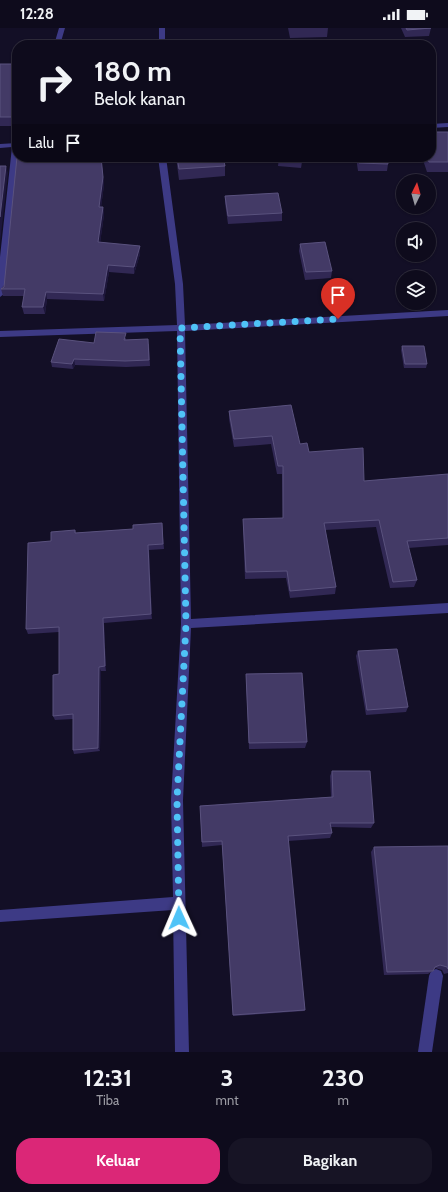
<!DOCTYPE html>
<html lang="id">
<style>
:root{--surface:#0e0b1c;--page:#171425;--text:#f1f3f6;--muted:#9b9ba3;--line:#2e2b3b;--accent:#db2777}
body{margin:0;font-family:Cabin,sans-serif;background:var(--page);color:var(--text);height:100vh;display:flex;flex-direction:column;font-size:15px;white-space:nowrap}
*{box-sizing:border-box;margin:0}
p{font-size:13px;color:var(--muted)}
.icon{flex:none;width:22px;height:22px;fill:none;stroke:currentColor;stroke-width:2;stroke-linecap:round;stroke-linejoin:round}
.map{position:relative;height:1024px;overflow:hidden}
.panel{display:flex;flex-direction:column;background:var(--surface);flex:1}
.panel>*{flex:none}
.banner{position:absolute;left:12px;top:12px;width:424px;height:122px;border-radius:16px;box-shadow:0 1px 3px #0004,0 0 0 1px var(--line);background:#0e0b1c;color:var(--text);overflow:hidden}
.needle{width:26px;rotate:5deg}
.tools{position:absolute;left:396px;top:146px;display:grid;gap:8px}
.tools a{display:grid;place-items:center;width:40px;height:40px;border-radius:50%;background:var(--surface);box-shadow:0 1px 3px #0004,0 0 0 1px var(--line);font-size:20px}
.pin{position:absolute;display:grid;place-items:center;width:34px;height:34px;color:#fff;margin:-41px -17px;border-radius:50% 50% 50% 0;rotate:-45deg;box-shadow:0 0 4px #0007}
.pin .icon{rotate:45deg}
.me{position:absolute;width:44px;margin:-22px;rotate:359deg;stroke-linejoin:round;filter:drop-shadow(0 0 3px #0008)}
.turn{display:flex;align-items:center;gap:14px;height:84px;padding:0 16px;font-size:18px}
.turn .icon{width:52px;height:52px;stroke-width:2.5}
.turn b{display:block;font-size:28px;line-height:34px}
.then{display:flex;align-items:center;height:38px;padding:0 16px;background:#0003;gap:8px;font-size:15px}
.eta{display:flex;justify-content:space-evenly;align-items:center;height:68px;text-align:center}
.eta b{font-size:24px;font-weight:700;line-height:28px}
.action{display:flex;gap:8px;margin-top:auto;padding:8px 16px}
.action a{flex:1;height:46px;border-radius:16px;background:var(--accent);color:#fff;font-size:16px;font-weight:700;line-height:46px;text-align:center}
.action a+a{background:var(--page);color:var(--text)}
.status{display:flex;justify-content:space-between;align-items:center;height:28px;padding:0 20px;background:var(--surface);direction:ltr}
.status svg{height:11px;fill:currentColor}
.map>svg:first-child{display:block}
</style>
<div class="status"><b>12:28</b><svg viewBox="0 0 49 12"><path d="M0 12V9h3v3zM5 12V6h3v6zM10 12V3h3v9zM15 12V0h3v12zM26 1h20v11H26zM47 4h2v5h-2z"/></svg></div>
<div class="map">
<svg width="448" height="1024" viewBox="0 0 448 1024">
<rect width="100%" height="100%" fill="#130f26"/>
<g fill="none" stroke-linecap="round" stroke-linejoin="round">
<path fill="#3d3a85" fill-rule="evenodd" d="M 436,941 L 441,943 L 443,948 L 432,1024 L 418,1024 L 429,948 L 431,943 Z"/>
<path fill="#3d3a85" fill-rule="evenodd" d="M 59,0 L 65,0 L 60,17 L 54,17 Z
M 159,0 L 165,0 L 165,17 L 159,17 Z
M 448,95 L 448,99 L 431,100 L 431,96 Z
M 17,115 L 17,129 L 18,129 L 4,266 L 0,269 L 0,229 L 12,119 L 0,120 L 0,116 Z
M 158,129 L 166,129 L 183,256 L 185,297 L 448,282 L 448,288 L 185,303 L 191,591 L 448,575 L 448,585 L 191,600 L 183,772 L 189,1024 L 175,1024 L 173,882 L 0,894 L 0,882 L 173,869 L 171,772 L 181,596 L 177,303 L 0,309 L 0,303 L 177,297 L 175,256 Z"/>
</g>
<path fill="#312854" d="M 288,0 L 328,0 L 327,9 L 290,10 Z
M 401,0 L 431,0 L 429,8 L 405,9 Z
M 0,36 L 17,36 L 15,98 L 0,98 Z
M 448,104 L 448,144 L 427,144 L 422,129 L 431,129 Z
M 101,129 L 104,157 L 101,179 L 103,179 L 104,187 L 100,215 L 140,226 L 134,246 L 109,244 L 104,273 L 47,271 L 45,286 L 24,286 L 22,279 L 24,268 L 3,268 L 1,261 Z
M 176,129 L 223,129 L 225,138 L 225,148 L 179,152 Z
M 279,129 L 302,134 L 301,140 L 278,138 Z
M 356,129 L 387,129 L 388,136 L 387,143 L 358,143 Z
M 225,168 L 282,185 L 282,193 L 228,196 L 225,175 Z
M 300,216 L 332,243 L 331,250 L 305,252 L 299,223 Z
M 126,310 L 126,312 L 149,316 L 150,338 L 126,339 L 75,337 L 73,341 L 52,339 L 51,334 L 94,315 Z
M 402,318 L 427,336 L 426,340 L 404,340 L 401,322 Z
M 229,383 L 300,416 L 309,424 L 364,453 L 448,446 L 448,517 L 408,520 L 417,552 L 414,559 L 390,560 L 376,499 L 325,502 L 336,559 L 335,566 L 290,570 L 286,550 L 245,551 L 243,498 L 243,491 L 283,490 L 282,446 L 277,446 L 271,416 L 234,419 L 229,391 Z
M 162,495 L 164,521 L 149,522 L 152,591 L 104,595 L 106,643 L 101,643 L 100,723 L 74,726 L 73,722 L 73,691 L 55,692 L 53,688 L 59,646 L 59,604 L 28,606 L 26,601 L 51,513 L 75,502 L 76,505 L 133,501 Z
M 358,623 L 408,679 L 406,684 L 366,687 L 356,628 Z
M 246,646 L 307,714 L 305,720 L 249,721 L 246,653 Z
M 332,743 L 374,795 L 371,800 L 331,799 L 332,805 L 330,810 L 288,813 L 305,982 L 304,983 L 233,988 L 222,817 L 202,819 L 200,778 L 331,769 L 330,748 Z
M 448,818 L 448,945 L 444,946 L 442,942 L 435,940 L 433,943 L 428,946 L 384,947 L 371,824 L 374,819 Z"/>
<path fill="#1d163a" d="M 17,51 L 17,68 L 14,66 Z
M 17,70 L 17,86 L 15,98 L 13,89 Z
M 101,129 L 104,157 L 100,187 L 99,179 Z
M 6,138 L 8,145 L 0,215 L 0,189 Z
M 103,179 L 104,187 L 99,222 L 98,214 Z
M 140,218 L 140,226 L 134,246 L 134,239 Z
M 108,237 L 109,244 L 104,273 L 103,266 Z
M 46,264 L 47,271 L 45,286 L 43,279 Z
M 74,331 L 75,337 L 73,341 L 72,336 Z
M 148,517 L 149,522 L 152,591 L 151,586 Z
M 103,590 L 104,595 L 106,643 L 105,638 Z
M 99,639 L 101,643 L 100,723 L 98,720 Z"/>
<path fill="#433a66" stroke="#5a527e" d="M 406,0 L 431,0 L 407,2 Z
M 0,36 L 17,36 L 17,51 L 14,66 L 17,66 L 17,70 L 13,89 L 0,89 Z
M 431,104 L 448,104 L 448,134 L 429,134 L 427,129 L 431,129 Z
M 17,129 L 101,129 L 103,149 L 99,179 L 103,179 L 98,214 L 140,218 L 134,239 L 108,237 L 103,266 L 46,264 L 43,279 L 22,279 L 25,261 L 1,261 L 4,259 Z
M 177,129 L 223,129 L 225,138 L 179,141 Z
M 279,129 L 302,129 L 302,134 L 279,132 Z
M 358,129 L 387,129 L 388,136 L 359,135 Z
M 0,138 L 6,138 L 0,189 Z
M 278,165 L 282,185 L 228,188 L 225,168 Z
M 325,214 L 332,243 L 306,244 L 300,216 Z
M 96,304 L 126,305 L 124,312 L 148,311 L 149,332 L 125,333 L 74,331 L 72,336 L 51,334 L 59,311 L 94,315 Z
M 402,318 L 424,318 L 427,336 L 405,336 Z
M 291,377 L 300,416 L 307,415 L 309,424 L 363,420 L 364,453 L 448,446 L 448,510 L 407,513 L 417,552 L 393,554 L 379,492 L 324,495 L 336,559 L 290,563 L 287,543 L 246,544 L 243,491 L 283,490 L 283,438 L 278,438 L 272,408 L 234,411 L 229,383 Z
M 162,495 L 163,516 L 148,517 L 151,586 L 103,590 L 105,638 L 99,639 L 98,720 L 73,722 L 73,686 L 53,688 L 53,647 L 59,646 L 59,599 L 26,601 L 28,515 L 51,513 L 51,504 L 75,502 L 75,505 L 133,501 L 133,497 Z
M 397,621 L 408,679 L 367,682 L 358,623 Z
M 302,645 L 307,714 L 249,715 L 246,646 Z
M 332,743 L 370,743 L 374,795 L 330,795 L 332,805 L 288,808 L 305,982 L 233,987 L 222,813 L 202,814 L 200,778 L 333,769 Z
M 448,818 L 448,941 L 447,939 L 440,937 L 435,939 L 433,943 L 387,944 L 374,819 Z"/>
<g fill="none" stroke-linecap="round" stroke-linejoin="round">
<path stroke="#4fc3f7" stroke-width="7" stroke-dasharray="0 12.6" d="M 179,890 L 177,772 L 186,596 L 180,300 L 338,291"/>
</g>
</svg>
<div class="tools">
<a><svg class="needle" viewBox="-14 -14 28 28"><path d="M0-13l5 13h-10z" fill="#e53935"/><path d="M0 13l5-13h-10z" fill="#9b9ba3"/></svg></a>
<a><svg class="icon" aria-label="sound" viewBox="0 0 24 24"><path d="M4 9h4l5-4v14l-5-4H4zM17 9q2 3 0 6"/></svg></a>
<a><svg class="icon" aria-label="layers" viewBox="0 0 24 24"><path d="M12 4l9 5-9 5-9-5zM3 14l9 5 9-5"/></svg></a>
</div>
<div class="pin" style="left:338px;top:291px;background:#d93025"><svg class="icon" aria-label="arrive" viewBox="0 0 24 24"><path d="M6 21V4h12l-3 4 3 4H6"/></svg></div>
<svg class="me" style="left:179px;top:890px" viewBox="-20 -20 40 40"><path d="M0-17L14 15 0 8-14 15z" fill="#4fc3f7" stroke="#fff" stroke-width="4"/></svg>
<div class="banner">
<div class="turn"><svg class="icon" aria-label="right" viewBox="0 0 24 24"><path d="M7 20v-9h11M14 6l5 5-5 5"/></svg><div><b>180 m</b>Belok kanan</div></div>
<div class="then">Lalu<svg class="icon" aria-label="arrive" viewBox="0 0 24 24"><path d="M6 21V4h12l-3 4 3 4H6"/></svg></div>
</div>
</div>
<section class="panel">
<div class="eta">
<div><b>12:31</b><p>Tiba</p></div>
<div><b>3</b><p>mnt</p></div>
<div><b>230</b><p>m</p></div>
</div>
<div class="action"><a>Keluar</a><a>Bagikan</a></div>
</section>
